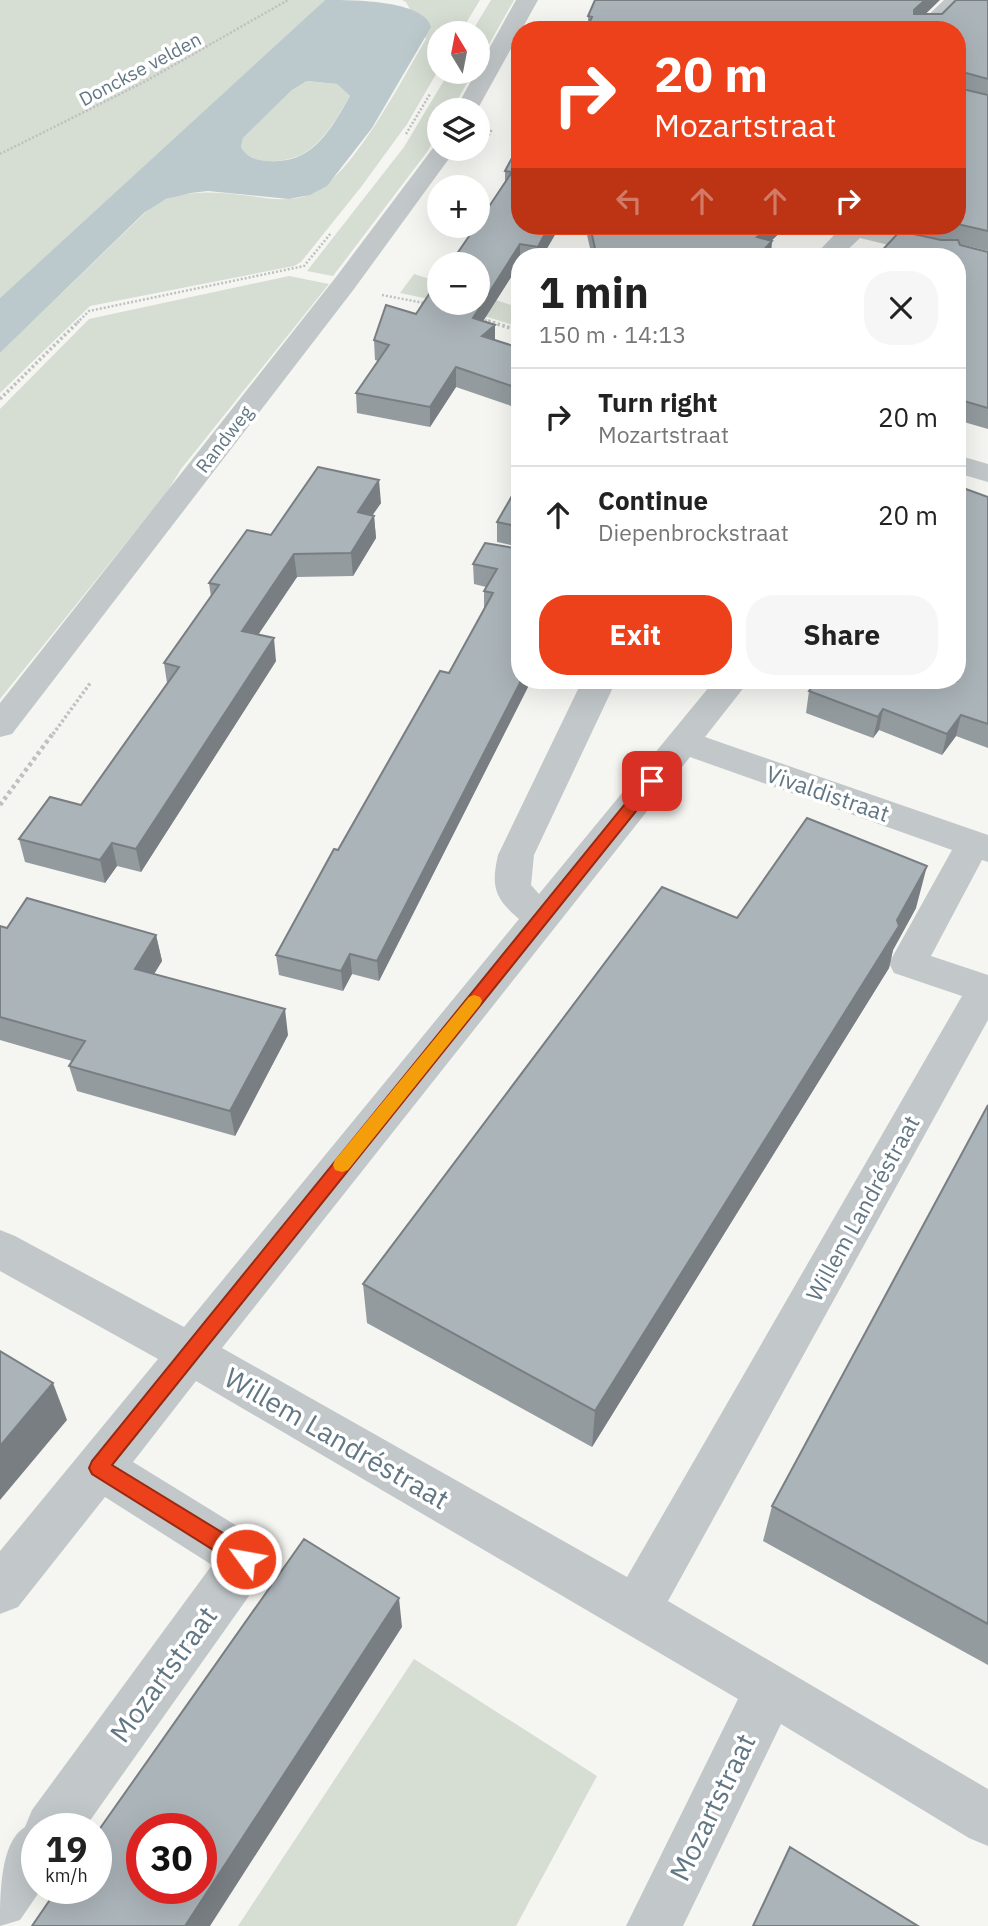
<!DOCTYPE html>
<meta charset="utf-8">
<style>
:root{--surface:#fff;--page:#f6f6f6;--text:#222;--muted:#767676;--line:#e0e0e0;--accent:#ec411a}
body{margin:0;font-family:"IBM Plex Sans",sans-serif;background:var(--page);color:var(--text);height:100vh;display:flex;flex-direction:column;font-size:26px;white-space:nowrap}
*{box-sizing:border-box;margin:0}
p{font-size:23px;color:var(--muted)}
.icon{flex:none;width:38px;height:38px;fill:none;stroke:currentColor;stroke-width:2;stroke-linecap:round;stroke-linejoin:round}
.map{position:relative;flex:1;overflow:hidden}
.panel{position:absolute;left:511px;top:248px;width:455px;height:441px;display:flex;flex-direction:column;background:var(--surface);border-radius:28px;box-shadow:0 7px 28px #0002}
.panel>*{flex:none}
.banner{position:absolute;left:511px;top:21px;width:455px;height:214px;border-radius:28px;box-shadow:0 7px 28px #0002;background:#ec411a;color:#fff;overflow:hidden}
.needle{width:46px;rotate:350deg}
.controls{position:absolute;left:427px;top:21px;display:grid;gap:14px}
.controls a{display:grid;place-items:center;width:63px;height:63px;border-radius:50%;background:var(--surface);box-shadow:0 7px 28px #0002;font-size:35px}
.speed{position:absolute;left:21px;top:1813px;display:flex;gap:14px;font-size:35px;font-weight:700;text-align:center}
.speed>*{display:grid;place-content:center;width:91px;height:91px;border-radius:50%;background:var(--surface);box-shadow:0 7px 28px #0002;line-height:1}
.speed small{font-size:18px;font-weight:400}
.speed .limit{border:10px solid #d22;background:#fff;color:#111}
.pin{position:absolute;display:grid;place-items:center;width:60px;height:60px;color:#fff;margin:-30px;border-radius:14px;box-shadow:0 4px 10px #0006}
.me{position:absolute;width:77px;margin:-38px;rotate:302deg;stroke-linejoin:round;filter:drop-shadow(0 0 5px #0008)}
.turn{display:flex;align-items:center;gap:24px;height:147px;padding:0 28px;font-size:32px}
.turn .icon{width:91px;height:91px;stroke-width:2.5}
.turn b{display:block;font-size:49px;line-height:60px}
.lanes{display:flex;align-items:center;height:66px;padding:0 28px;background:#0003;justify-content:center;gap:35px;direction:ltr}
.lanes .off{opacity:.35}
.round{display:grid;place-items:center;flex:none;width:74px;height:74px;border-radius:28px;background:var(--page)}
.head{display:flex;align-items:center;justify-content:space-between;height:119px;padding:0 28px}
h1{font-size:42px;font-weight:700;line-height:52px}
.action{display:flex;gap:14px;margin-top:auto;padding:14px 28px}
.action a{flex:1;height:80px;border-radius:28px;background:var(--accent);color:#fff;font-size:28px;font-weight:700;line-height:80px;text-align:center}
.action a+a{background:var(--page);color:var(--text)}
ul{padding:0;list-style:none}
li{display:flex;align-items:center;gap:21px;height:98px;padding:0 28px;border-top:2px solid var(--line)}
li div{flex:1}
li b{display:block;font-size:26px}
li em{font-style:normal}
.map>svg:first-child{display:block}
</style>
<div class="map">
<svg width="988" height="1926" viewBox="0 0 988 1926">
<rect width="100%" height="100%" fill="#f5f5f1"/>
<path fill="#d6ddd2" d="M 0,0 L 325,0 L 0,298 Z
M 402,0 L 480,0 L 460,33 L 439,33 L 439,69 L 407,124 L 361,187 L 301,262 L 294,266 L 90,306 L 0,393 L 0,353 L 152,206 C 184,188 215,192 251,196 C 270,199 290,202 309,195 C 351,180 402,79 426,39 L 406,2 Z
M 491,0 L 514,0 L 478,64 L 478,33 L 471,33 Z
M 449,72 L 473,72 L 452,110 L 439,110 L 439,132 L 427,152 L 333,276 L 307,271 L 404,147 Z
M 307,81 L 337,84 L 350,96 C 330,129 313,163 269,161 C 257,160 248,159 241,147 L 243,138 L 292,90 Z
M 414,274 L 439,282 L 434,300 L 400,293 Z
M 289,276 L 329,284 L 181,469 L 167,492 L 0,699 L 0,409 L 89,319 Z
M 478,294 L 520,308 L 520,327 L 446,304 L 478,303 Z
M 414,1659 L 597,1776 L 516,1926 L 238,1926 Z"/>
<path fill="#bbc8cc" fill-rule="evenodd" d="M 325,0 C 353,0 424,0 431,27 L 372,128 L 327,186 L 310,195 L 289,199 L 208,191 L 191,193 L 166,199 L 145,212 L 0,353 L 0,298 ZM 307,81 L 337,84 L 350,96 C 331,129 313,164 269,161 C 257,160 248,159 241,147 L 243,138 L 292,90 Z"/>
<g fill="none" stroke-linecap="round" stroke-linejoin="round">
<path stroke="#bec0c2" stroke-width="2.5" stroke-dasharray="2 2" stroke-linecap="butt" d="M 406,134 L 430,94
M 483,146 L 492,129
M 0,154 L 146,81 L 288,0
M 382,295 L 429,304
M 481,319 L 494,323
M 77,323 L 89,311 L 304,266 L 331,233"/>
<path stroke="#bec0c2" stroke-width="3.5" stroke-dasharray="2.5 2.5" stroke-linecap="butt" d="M 488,321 L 520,331
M 0,399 L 79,321
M 53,734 L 91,682"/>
<path stroke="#bec0c2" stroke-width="4.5" stroke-dasharray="3.5 3.5" stroke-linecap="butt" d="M 0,805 L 54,732"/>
<path fill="#c2c7c9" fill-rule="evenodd" d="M 516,0 L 538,0 L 477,110 L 455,110 Z
M 944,0 L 967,0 L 937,30 L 913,30 Z
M 439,143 L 439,149 L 456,149 L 354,289 L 12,734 L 0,737 L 0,703 L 336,277 L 436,144 Z
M 831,226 L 873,226 L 988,254 L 988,270 L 957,262 L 957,257 L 938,257 L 860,238 L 840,257 L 813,257 L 837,232 Z
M 957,455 L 988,464 L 988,482 L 957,473 Z
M 582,681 L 616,681 L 534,855 L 531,885 L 539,894 L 714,681 L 749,681 L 705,737 L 988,835 L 988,862 L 982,860 L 931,956 L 988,975 L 988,1020 L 668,1601 L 988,1789 L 988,1846 L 969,1838 L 781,1724 L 683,1926 L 626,1926 L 738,1699 L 196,1381 L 133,1462 L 263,1542 L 271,1559 L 263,1576 L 84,1829 L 37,1829 L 37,1888 L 42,1888 L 20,1920 L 0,1926 C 0,1895 0,1842 25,1827 L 32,1810 L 212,1565 L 105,1497 L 18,1607 L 0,1614 L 0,1551 L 158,1359 L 0,1271 L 0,1230 L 15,1236 L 184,1327 L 519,919 C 494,898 491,886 498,855 ZM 690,757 L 952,850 L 889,963 L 894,973 L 962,996 L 627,1577 L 222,1348 Z"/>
</g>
<path fill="#939b9f" d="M 988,0 L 988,251 L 960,244 L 988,252 L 988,429 L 957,420 L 957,257 L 943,240 L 912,233 L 914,226 L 957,226 L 957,30 L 588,25 L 588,16 L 942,14 Z
M 520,143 L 560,226 L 542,257 L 520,257 L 520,263 L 483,321 L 495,340 L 520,348 L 520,409 L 456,387 L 430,427 L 357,413 L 356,393 L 378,361 L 375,360 L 374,340 L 416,314 L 505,183 L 505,171 Z
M 585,226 L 787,226 L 771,241 L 771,257 L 592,257 Z
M 520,482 L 520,547 L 497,542 L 497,522 Z
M 988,497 L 988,748 L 956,736 L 942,755 L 879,730 L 873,738 L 806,713 L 809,691 Z
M 381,503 L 372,515 L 374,516 L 376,538 L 353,576 L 297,577 L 258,635 L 276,661 L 141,872 L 117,866 L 105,883 L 25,862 L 19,839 L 81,805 L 167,683 L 164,663 L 211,597 L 209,583 L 271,535 Z
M 520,549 L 520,681 L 531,681 L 379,981 L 352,974 L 343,991 L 279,975 L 276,955 L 338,850 L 449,673 L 484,609 L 484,591 L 486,587 L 474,584 L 473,564 Z
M 916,908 L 893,950 L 889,968 L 592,1447 L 367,1323 L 363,1284 L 737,918 Z
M 0,926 L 7,928 L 156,935 L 162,961 L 154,974 L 288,1035 L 235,1136 L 77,1091 L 69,1066 L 72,1061 L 0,1040 Z
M 988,1105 L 988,1665 L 763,1541 L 772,1506 Z"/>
<path fill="#787e82" d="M 925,0 L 940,0 L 911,28 L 914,10 Z
M 549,226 L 560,226 L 542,257 L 537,257 L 538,247 Z
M 770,226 L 787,226 L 755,256 L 757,237 Z
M 772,241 L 771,257 L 757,257 Z
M 520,244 L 520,263 L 473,337 L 473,318 Z
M 495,325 L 495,344 L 482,336 Z
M 456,367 L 456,387 L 430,427 L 430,407 Z
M 379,480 L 381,503 L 359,535 L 358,512 Z
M 374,516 L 376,538 L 353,576 L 351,553 Z
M 294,554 L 297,577 L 245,654 L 242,631 Z
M 274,638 L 276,661 L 141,872 L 136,849 Z
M 521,681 L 531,681 L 379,981 L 377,961 Z
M 883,709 L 879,730 L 873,738 L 878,717 Z
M 961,715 L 956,736 L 942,755 L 947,734 Z
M 112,843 L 117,866 L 105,883 L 100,860 Z
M 927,866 L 916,908 L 893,950 L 889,968 L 592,1447 L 595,1411 L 897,920 Z
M 156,935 L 162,961 L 141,995 L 135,969 Z
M 350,954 L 352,974 L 343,991 L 341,971 Z
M 285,1009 L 288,1035 L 235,1136 L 230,1111 Z
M 53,1383 L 67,1420 L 0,1500 L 0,1446 Z
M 399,1598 L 402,1627 L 210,1926 L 185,1926 Z"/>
<path fill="#abb4b9" stroke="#787e82" stroke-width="2" fill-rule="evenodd" d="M 595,0 L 925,0 L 914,10 L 914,14 L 942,14 L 956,0 L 988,0 L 988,79 L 959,71 L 958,88 L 988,95 L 988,231 L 957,224 L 957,30 L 586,30 L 592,17 L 588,16 Z
M 520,143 L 520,226 L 549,226 L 538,247 L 520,244 L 473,318 L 495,325 L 482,336 L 520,348 L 520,389 L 456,367 L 430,407 L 356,393 L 389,345 L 374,340 L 386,305 L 416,314 L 439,279 L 439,303 L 478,303 L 478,264 L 450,264 L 476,226 L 478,226 L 478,223 L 512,172 L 505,171 Z
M 590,226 L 770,226 L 757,237 L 772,241 L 757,257 L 684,257 L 692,250 L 596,253 Z
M 900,231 L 941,240 L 958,240 L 960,245 L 988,252 L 988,408 L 957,399 L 957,257 L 876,257 Z
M 318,467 L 379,480 L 358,512 L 374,516 L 351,553 L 294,554 L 242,631 L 274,638 L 136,849 L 112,843 L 100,860 L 19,839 L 50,797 L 81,805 L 179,667 L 164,663 L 219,585 L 209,583 L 247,530 L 271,535 Z
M 520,482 L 520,527 L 497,522 Z
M 963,488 L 988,497 L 988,724 L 961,715 L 947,734 L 883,709 L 878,717 L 809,691 L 817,681 L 957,681 L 957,496 Z
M 485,543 L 520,549 L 520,681 L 521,681 L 377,961 L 350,954 L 341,971 L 276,955 L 334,849 L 338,850 L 440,671 L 449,673 L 493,593 L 484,591 L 497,569 L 473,564 Z
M 807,818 L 927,866 L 897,920 L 899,926 L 595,1411 L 363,1284 L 662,887 L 737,918 Z
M 27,898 L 156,935 L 135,969 L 285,1009 L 230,1111 L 69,1066 L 85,1041 L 0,1017 L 0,926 L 7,928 Z
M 988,1105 L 988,1624 L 772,1506 Z
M 0,1351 L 53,1383 L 0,1446 Z
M 304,1539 L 399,1598 L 185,1926 L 32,1926 L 58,1888 L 96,1888 L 96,1834 ZM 142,1829 L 201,1829 L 201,1888 L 142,1888 Z
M 790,1847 L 918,1926 L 753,1926 Z"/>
<path fill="#ec411a" stroke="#992a11" stroke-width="2" d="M 652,776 L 659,781 L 657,785 L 112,1465 L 254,1552 L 257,1559 L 254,1566 L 246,1569 L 239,1566 L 92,1474 L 89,1468 L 92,1461 L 646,778 Z"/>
<path fill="#f59e0b" d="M 474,995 L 480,997 L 482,1001 L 480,1005 L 348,1170 L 342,1172 L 335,1170 L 333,1165 L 335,1160 L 469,997 Z"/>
<g text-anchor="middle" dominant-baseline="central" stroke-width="7" stroke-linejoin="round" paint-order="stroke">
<g font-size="19" fill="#627784" stroke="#fff">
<text transform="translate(140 69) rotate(-28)">Donckse velden</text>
<text transform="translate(224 439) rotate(-52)">Randweg</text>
</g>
<g font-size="23" fill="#627784" stroke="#fff">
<text transform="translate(828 793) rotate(19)">Vivaldistraat</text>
<text transform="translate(862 1208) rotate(-61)">Willem Landréstraat</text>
</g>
<g font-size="28" fill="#627784" stroke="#fff">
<text transform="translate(337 1438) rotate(30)">Willem Landréstraat</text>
<text transform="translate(163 1674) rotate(-54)">Mozartstraat</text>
<text transform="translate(712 1807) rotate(-64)">Mozartstraat</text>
</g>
</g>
</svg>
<div class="controls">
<a><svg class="needle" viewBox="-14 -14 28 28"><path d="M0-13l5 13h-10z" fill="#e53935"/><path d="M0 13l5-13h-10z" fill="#767676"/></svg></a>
<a><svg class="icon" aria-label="layers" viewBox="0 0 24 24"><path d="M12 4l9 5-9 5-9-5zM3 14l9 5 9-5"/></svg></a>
<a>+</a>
<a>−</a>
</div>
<div class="speed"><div>19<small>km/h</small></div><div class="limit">30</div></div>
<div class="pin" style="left:652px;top:781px;background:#d93025"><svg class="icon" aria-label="arrive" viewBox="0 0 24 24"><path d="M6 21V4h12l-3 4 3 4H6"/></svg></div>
<svg class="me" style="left:246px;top:1559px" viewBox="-20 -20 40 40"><circle r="17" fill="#ec411a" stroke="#fff" stroke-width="3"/><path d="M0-11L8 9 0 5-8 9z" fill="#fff"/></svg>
<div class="banner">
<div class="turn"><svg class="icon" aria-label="right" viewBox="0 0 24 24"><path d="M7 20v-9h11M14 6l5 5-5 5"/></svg><div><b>20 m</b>Mozartstraat</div></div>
<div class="lanes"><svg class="icon off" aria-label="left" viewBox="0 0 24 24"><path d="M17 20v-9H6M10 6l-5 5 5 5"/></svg><svg class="icon off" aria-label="ahead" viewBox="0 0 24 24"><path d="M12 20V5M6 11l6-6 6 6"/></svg><svg class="icon off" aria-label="ahead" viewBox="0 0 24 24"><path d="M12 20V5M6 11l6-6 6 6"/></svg><svg class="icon" aria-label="right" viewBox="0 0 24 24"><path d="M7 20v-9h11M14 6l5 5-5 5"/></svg></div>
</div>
<section class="panel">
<div class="head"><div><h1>1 min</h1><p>150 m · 14:13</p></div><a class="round"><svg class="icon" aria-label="close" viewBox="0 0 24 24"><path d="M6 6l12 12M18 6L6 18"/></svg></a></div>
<ul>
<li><svg class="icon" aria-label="right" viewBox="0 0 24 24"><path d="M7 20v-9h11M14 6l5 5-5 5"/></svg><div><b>Turn right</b><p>Mozartstraat</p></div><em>20 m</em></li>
<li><svg class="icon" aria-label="ahead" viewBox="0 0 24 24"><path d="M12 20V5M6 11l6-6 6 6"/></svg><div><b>Continue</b><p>Diepenbrockstraat</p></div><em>20 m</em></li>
</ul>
<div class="action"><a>Exit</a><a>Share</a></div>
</section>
</div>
